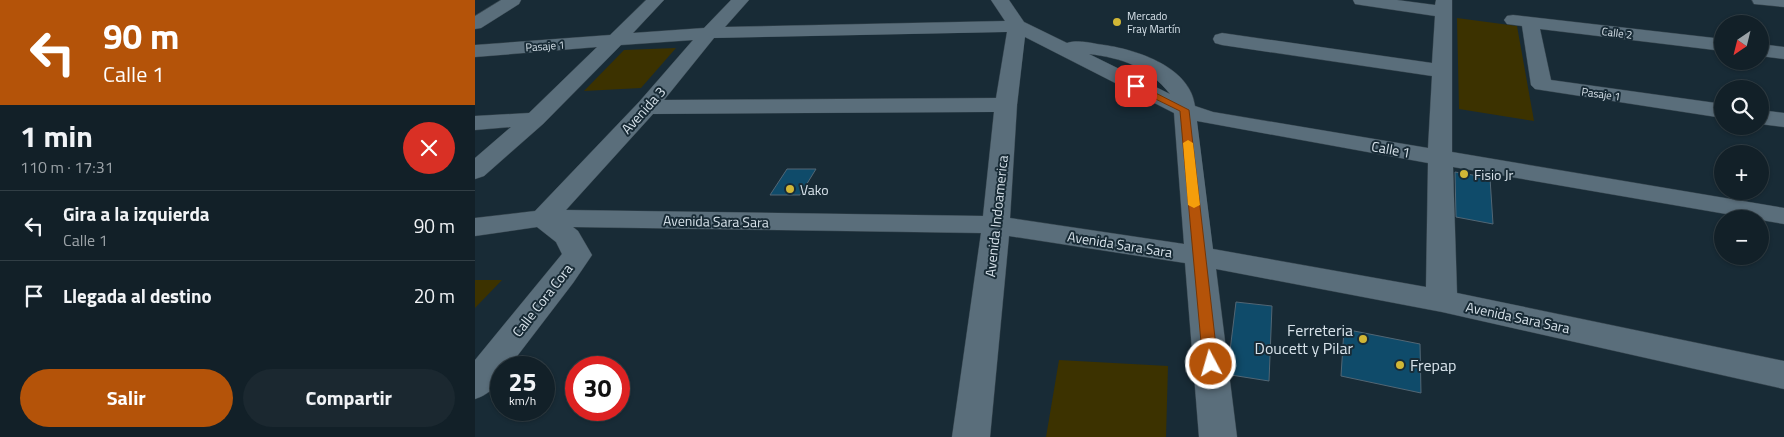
<!DOCTYPE html>
<html lang="es">
<meta charset="utf-8">
<style>
:root{--surface:#122028;--page:#1b2830;--text:#f1f3f6;--muted:#9ca3a8;--line:#313e45;--accent:#b45309}
body{margin:0;font-family:"Titillium Web",sans-serif;background:var(--page);color:var(--text);height:100vh;display:flex;flex-direction:column;font-size:19px;white-space:nowrap}
*{box-sizing:border-box;margin:0}
p{font-size:16px;color:var(--muted)}
.icon{flex:none;width:28px;height:28px;fill:none;stroke:currentColor;stroke-width:2;stroke-linecap:round;stroke-linejoin:round}
.map{position:relative;flex:1;overflow:hidden}
.side{display:flex;flex-direction:column;background:var(--surface);width:475px}
.side>*{flex:none}
.top-card{background:#b45309;color:#fff;overflow:hidden}
.needle{width:32px;rotate:215deg}
.fabs{position:absolute;left:1239px;top:15px;display:grid;gap:10px}
.fabs a{display:grid;place-items:center;width:55px;height:55px;border-radius:50%;background:var(--surface);box-shadow:0 1px 4px #0004,0 0 0 1px var(--line);font-size:25px}
.speed{position:absolute;left:15px;top:356px;display:flex;gap:10px;font-size:25px;font-weight:700;text-align:center}
.speed>*{display:grid;place-content:center;width:65px;height:65px;border-radius:50%;background:var(--surface);box-shadow:0 1px 4px #0004,0 0 0 1px var(--line);line-height:1}
.speed small{font-size:12px;font-weight:400}
.speed .limit{border:8px solid #d22;background:#fff;color:#111}
.pin{position:absolute;display:grid;place-items:center;width:42px;height:42px;color:#fff;margin:-21px;border-radius:10px;box-shadow:0 2px 8px #0006}
.me{position:absolute;width:55px;margin:-28px;rotate:354deg;stroke-linejoin:round;filter:drop-shadow(0 0 4px #0008)}
.turn{display:flex;align-items:center;gap:18px;height:105px;padding:0 20px;font-size:22px}
.turn .icon{width:65px;height:65px;stroke-width:2.5}
.turn b{display:block;font-size:35px;line-height:42px}
.round{display:grid;place-items:center;flex:none;width:52px;height:52px;border-radius:26px;background:var(--page)}
.summary{display:flex;align-items:center;justify-content:space-between;height:85px;padding:0 20px}
h1{font-size:30px;font-weight:700;line-height:38px}
.primary-button{display:flex;gap:10px;margin-top:auto;padding:10px 20px}
.primary-button a{flex:1;height:58px;border-radius:30px;background:var(--accent);color:#fff;font-size:20px;font-weight:700;line-height:58px;text-align:center}
.primary-button a+a{background:var(--page);color:var(--text)}
ul{padding:0;list-style:none}
li{display:flex;align-items:center;gap:15px;height:70px;padding:0 20px;border-top:1px solid var(--line)}
li div{flex:1}
li b{display:block;font-size:19px}
li em{font-style:normal}
main{display:flex;flex:1;min-height:0}
.map>svg:first-child{display:block}
</style>
<main>
<section class="side">
<div class="top-card">
<div class="turn"><svg class="icon" aria-label="left" viewBox="0 0 24 24"><path d="M17 20v-9H6M10 6l-5 5 5 5"/></svg><div><b>90 m</b>Calle 1</div></div>
</div>
<div class="summary"><div><h1>1 min</h1><p>110 m · 17:31</p></div><a class="round" style="background:#d93025;color:#fff"><svg class="icon" aria-label="close" viewBox="0 0 24 24"><path d="M6 6l12 12M18 6L6 18"/></svg></a></div>
<ul>
<li><svg class="icon" aria-label="left" viewBox="0 0 24 24"><path d="M17 20v-9H6M10 6l-5 5 5 5"/></svg><div><b>Gira a la izquierda</b><p>Calle 1</p></div><em>90 m</em></li>
<li><svg class="icon" aria-label="arrive" viewBox="0 0 24 24"><path d="M6 21V4h12l-3 4 3 4H6"/></svg><div><b>Llegada al destino</b></div><em>20 m</em></li>
</ul>
<div class="primary-button"><a>Salir</a><a>Compartir</a></div>
</section>
<div class="map">
<svg width="1309" height="437" viewBox="0 0 1309 437">
<rect width="100%" height="100%" fill="#182b36"/>
<path fill="#3c3200" d="M 982,18 L 1042,26 L 1059,121 L 984,109 Z
M 201,48 L 166,88 L 109,91 L 149,50 Z
M 0,280 L 27,280 L 0,308 Z
M 584,360 L 693,366 L 691,437 L 571,437 Z"/>
<path fill="#0f4b6a" stroke="#526674" d="M 312,169 L 341,169 L 325,195 L 295,195 Z
M 980,172 L 1015,178 L 1018,224 L 981,217 Z
M 761,302 L 797,306 L 794,381 L 756,375 L 754,359 Z
M 869,329 L 945,344 L 946,393 L 866,376 Z"/>
<g fill="none" stroke-linecap="round" stroke-linejoin="round">
<g stroke="#36454e" stroke-width="1">
<path id="minor" d="M 26,0 L 46,0 L 44,4 L 6,28 L 0,29 L 0,16 Z
M 171,0 L 189,0 L 158,33 L 229,28 L 256,0 L 274,0 L 250,27 L 530,21 L 516,0 L 534,0 L 549,22 L 592,43 C 601,40 612,42 622,44 C 657,48 715,65 720,106 L 738,112 L 953,148 L 957,76 L 747,45 L 740,43 L 738,39 L 740,35 L 747,33 L 957,63 L 960,16 L 886,5 L 880,4 L 878,0 L 922,0 L 960,5 L 961,0 L 977,0 L 977,152 L 1309,208 L 1309,224 L 978,167 L 982,293 L 1309,361 L 1309,389 L 967,312 L 741,269 L 762,437 L 724,437 L 710,263 L 534,236 L 515,437 L 477,437 L 506,233 L 98,227 L 103,231 L 117,255 L 98,283 L 33,368 L 26,368 C 26,384 15,394 0,399 L 0,360 L 87,254 L 81,242 L 62,227 L 0,236 L 0,218 L 60,211 L 164,102 L 218,40 L 146,45 L 68,124 L 9,176 L 0,179 L 0,158 L 36,127 L 0,130 L 0,116 L 54,113 L 122,47 L 0,57 L 0,45 L 135,35 ZM 532,32 L 521,98 L 189,100 L 239,38 ZM 550,37 L 699,113 L 709,244 L 535,218 L 542,105 ZM 614,54 C 647,58 674,67 695,94 ZM 519,112 L 508,216 L 91,210 L 178,114 ZM 722,121 L 953,163 L 951,287 L 738,249 Z
M 1277,0 L 1309,0 L 1309,7 L 1279,4 Z
M 1038,15 L 1248,39 L 1248,51 L 1065,29 L 1076,80 L 1248,104 L 1248,118 L 1060,89 L 1056,85 L 1047,26 L 1032,24 L 1029,20 L 1032,16 Z
M 1285,44 L 1309,47 L 1309,59 L 1285,56 Z
M 1285,110 L 1309,113 L 1309,127 L 1285,124 Z"/>
</g>
<use href="#minor" fill="#5a6e7b" fill-rule="evenodd"/>
</g>
<path fill="#b45309" stroke="#753606" d="M 661,83 L 714,110 L 743,364 L 741,368 L 736,370 L 731,368 L 728,364 L 705,111 L 658,88 L 658,84 Z"/>
<path fill="#f59e0b" d="M 713,140 L 718,143 L 725,205 L 719,208 L 713,205 L 708,143 Z"/>
<g fill="#d1b736" stroke="#182b36" stroke-width="2">
<circle cx="642" cy="22" r="5"/>
<circle cx="989" cy="174" r="5"/>
<circle cx="315" cy="189" r="5"/>
<circle cx="888" cy="339" r="5"/>
<circle cx="925" cy="365" r="5"/>
</g>
<g text-anchor="middle" dominant-baseline="central" stroke-width="4" stroke-linejoin="round" paint-order="stroke">
<g font-size="11" fill="#d7e2ea" stroke="#182b36" text-anchor="start">
<text x="652" y="16">Mercado<tspan x="652" dy="13">Fray Martín</tspan></text>
</g>
<g font-size="11" fill="#d7e2ea" stroke="#182b36">
<text transform="translate(1142 33) rotate(7)">Calle 2</text>
<text transform="translate(70 46) rotate(-4)">Pasaje 1</text>
<text transform="translate(1126 94) rotate(8)">Pasaje 1</text>
</g>
<g font-size="14" fill="#d7e2ea" stroke="#182b36">
<text transform="translate(168 110) rotate(-48)">Avenida 3</text>
<text transform="translate(916 149) rotate(10)">Calle 1</text>
<text transform="translate(521 216) rotate(-84)">Avenida Indoamerica</text>
<text transform="translate(241 221) rotate(1)">Avenida Sara Sara</text>
<text transform="translate(645 244) rotate(9)">Avenida Sara Sara</text>
<text transform="translate(67 300) rotate(-52)">Calle Cora Cora</text>
<text transform="translate(1043 317) rotate(12)">Avenida Sara Sara</text>
</g>
<g font-size="14" fill="#d7e2ea" stroke="#182b36" text-anchor="start">
<text x="999" y="174">Fisio Jr</text>
<text x="325" y="189">Vako</text>
</g>
<g font-size="16" fill="#d7e2ea" stroke="#182b36" text-anchor="end">
<text x="878" y="330">Ferreteria<tspan x="878" dy="18">Doucett y Pilar</tspan></text>
<text x="935" y="365" text-anchor="start">Frepap</text>
</g>
</g>
</svg>
<div class="fabs">
<a><svg class="needle" viewBox="-14 -14 28 28"><path d="M0-13l5 13h-10z" fill="#e53935"/><path d="M0 13l5-13h-10z" fill="#9ca3a8"/></svg></a>
<a><svg class="icon" aria-label="search" viewBox="0 0 24 24"><circle cx="10" cy="10" r="6"/><path d="M15 15l6 6"/></svg></a>
<a>+</a>
<a>−</a>
</div>
<div class="speed"><div>25<small>km/h</small></div><div class="limit">30</div></div>
<div class="pin" style="left:661px;top:86px;background:#d93025"><svg class="icon" aria-label="arrive" viewBox="0 0 24 24"><path d="M6 21V4h12l-3 4 3 4H6"/></svg></div>
<svg class="me" style="left:736px;top:364px" viewBox="-20 -20 40 40"><circle r="17" fill="#b45309" stroke="#fff" stroke-width="3"/><path d="M0-11L8 9 0 5-8 9z" fill="#fff"/></svg>
</div>
</main>
